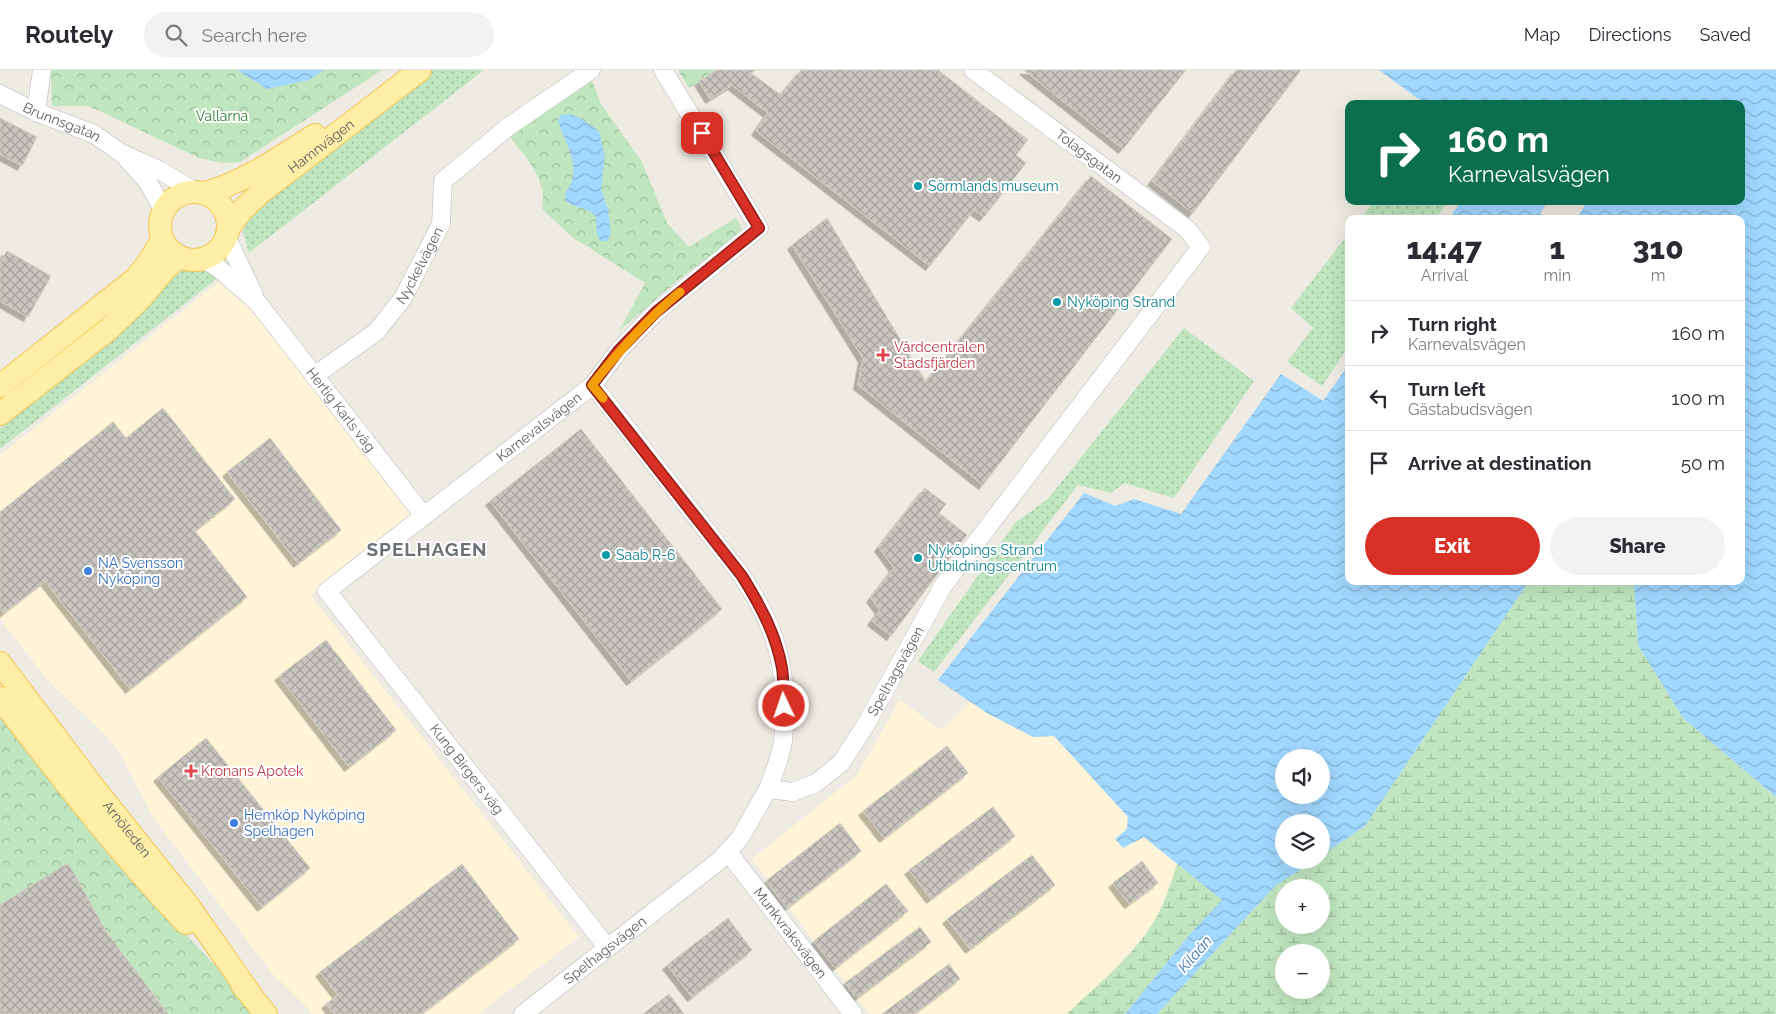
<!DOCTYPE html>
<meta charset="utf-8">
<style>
:root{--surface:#fff;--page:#f2f2f3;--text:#2b2b33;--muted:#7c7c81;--line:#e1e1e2;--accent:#d93025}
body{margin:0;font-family:Raleway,sans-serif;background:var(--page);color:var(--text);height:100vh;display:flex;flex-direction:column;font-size:19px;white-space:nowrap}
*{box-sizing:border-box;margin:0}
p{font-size:16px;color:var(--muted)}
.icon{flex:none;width:28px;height:28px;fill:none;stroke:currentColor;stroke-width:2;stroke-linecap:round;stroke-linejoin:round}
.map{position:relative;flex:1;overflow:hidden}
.details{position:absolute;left:1345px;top:145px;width:400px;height:370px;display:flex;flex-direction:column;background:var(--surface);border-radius:10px;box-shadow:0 5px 20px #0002}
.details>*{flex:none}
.hud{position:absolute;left:1345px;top:30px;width:400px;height:105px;border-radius:10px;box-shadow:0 5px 20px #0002;background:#0b6e4f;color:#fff;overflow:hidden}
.fabs{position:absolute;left:1275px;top:679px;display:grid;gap:10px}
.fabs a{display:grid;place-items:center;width:55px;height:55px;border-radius:50%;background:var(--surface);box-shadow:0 5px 20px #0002;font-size:25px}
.pin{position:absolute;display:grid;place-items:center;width:42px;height:42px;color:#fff;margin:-21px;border-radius:10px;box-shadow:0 2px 8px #0006}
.me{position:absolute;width:55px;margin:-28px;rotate:357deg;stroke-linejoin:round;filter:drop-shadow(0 0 4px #0008)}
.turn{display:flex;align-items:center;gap:18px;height:105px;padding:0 20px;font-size:22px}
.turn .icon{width:65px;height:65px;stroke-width:2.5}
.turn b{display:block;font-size:35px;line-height:42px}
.eta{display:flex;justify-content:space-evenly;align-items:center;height:85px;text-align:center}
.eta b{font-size:30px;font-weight:800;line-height:35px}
.action{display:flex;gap:10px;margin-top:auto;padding:10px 20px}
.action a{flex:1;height:58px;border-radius:30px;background:var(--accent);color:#fff;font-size:20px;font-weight:800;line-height:58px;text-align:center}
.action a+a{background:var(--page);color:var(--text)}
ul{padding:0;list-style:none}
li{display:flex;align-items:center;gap:15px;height:65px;padding:0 20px;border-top:1px solid var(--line)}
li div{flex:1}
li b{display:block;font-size:19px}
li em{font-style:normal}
header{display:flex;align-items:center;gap:30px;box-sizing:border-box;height:70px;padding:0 25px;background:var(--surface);border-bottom:1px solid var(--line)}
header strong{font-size:24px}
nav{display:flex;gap:28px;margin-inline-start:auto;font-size:18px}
.search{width:350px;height:45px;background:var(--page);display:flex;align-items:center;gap:12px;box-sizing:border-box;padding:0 18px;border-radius:28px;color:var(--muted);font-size:19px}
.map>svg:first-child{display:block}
</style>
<header>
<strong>Routely</strong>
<div class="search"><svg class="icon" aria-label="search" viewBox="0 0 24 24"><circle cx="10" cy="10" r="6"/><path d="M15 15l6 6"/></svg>Search here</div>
<nav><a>Map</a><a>Directions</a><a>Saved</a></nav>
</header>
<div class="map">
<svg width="1776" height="944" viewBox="0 0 1776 944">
<defs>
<pattern id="grass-dots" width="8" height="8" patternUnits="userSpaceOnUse" patternTransform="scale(1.25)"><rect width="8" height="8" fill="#bfe6be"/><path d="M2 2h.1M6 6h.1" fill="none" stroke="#9ebe9e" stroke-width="1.8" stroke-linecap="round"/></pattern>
<pattern id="wetland-marsh" width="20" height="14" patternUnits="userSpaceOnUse" patternTransform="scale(1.25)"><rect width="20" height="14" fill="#bfe6be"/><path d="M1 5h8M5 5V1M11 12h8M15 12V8" fill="none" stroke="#9ebe9e"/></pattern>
<pattern id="park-crowns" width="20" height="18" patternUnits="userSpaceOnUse" patternTransform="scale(1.25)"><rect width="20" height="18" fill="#bfe6be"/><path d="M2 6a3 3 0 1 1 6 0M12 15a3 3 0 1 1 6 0" fill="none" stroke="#9ebe9e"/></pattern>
<pattern id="water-waves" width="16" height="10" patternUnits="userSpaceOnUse" patternTransform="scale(1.25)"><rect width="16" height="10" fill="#a1d8ff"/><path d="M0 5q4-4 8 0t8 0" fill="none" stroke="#86b2d2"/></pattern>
<pattern id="building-cross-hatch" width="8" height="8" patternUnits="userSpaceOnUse" patternTransform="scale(1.25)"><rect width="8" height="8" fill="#c9c6bf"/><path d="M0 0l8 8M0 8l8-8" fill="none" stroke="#a6a49f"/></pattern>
<filter id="shadow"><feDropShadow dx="-4.5" dy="4.5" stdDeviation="0" flood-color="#0004"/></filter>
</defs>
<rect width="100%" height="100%" fill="#eeebe2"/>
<path fill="#fff4d7" d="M 229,204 L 301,301 L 412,445 L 310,525 L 579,867 L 478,944 L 312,944 L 305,935 L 272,903 L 154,749 L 119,682 L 102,661 L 51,614 L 0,549 L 0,385 Z
M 900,630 L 941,660 L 970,631 L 987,643 L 1033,667 L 1054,666 L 1128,747 L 1123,778 L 1143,767 L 1177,794 L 1168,822 L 1156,848 L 1141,870 L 1108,905 L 1067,944 L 869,944 L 752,789 L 857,705 Z"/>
<path fill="url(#grass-dots)" d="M 429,0 L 484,0 L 249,183 L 243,162 L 247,144 Z
M 1374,131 L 1448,131 L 1436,149 L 1360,149 Z
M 1349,163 L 1349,276 L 1322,316 L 1287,292 L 1313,258 L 1291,238 Z
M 186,195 L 206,195 L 224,203 L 0,379 L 0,358 L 113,267 L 176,202 Z
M 1184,258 L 1254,311 L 1174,428 L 1124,413 L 1111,423 L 1078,415 L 934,602 L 918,591 L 1015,453 L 1048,429 Z"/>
<path fill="url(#wetland-marsh)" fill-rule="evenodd" d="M 1529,511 L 1634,511 L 1638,575 L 1683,648 L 1776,727 L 1776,944 L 1157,944 L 1275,816 L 1315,790 L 1321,790 L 1321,786 L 1365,756 ZM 1284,818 L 1321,818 L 1321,855 L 1284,855 ZM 1284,882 L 1321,882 L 1321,920 L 1284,920 Z
M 1177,794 L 1223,830 L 1190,864 L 1125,944 L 1067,944 C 1097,915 1136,884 1156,848 C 1166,831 1171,812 1177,794 Z"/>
<path fill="url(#park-crowns)" d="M 51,0 L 382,0 L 240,92 L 222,93 L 199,88 L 89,36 L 52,36 Z
M 678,0 L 717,0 L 689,18 Z
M 592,10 L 601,34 L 642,92 L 667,153 L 689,177 L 736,148 L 744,163 L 684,205 L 619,261 L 645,213 L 572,167 L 542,139 C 548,110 527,89 510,67 Z
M 0,639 L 136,812 L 228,909 L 257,944 L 0,944 Z"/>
<path fill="url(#water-waves)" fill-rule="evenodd" d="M 237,0 L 324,0 L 309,10 L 267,19 Z
M 1379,0 L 1776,0 L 1776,727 L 1683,648 L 1638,575 L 1634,511 L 1741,511 L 1741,149 L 1577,149 L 1587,131 L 1741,131 L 1741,34 L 1425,34 Z
M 570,44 L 580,48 L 599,61 L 605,87 L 601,119 L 608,140 L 611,164 L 607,171 L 600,171 L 597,164 L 596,147 C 586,135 577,140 566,131 L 565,123 C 584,99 566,76 558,51 L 561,45 Z
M 1461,131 L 1548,131 L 1540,144 L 1548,149 L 1449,149 Z
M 1349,294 L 1349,511 L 1529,511 L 1365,756 L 1321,786 L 1321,752 L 1284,752 L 1284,790 L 1315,790 L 1275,816 L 1157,944 L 1125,944 L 1190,864 L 1222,830 L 1144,767 L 1123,778 L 1115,769 L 1127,759 L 1128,747 L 1054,666 L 1033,667 L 987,643 L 938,610 L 1084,423 L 1115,436 L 1134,429 L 1181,444 L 1281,304 L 1323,331 ZM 1284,688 L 1321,688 L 1321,725 L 1284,725 Z"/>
<path fill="url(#building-cross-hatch)" stroke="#d3cdc1" filter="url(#shadow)" d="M 717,0 L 756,0 L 751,3 L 781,25 L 801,0 L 938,0 L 1028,70 L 1016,85 L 1026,93 L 984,147 L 974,140 L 930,196 L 756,61 L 768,43 L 732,15 L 710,29 L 699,11 Z
M 1024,0 L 1186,0 L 1123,79 Z
M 1236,0 L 1301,0 L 1193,143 L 1152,111 Z
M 0,48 L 37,67 L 22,96 L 0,84 Z
M 1091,106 L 1172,169 L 983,415 L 858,315 L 863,288 L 792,175 L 827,148 L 926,312 Z
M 7,181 L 51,206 L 28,247 L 0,231 L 0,193 Z
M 163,338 L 235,429 L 195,461 L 247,527 L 130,619 L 45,511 L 4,543 L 0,539 L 0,442 L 113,352 L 126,368 Z
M 581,359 L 722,539 L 631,611 L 490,431 Z
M 270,368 L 341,460 L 298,493 L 227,402 Z
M 925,418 L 946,434 L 939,443 L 967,465 L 891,566 L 872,551 L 880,540 L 871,528 L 894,498 L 879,477 Z
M 326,570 L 396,660 L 349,697 L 279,606 Z
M 206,668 L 310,798 L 262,837 L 158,707 Z
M 947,676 L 968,703 L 884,768 L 863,741 Z
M 993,737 L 1015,766 L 931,829 L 909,800 Z
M 840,753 L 861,781 L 787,838 L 766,811 Z
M 1032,785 L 1055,815 L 970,879 L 947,849 Z
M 1142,791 L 1158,813 L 1129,834 L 1113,813 Z
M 68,793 L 107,863 L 168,944 L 0,944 L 0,835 Z
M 462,794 L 519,869 L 421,944 L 334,944 L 326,934 L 338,925 L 320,902 Z
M 886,814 L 908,841 L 835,898 L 814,871 Z
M 728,848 L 752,880 L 692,927 L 667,895 Z
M 920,857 L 931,872 L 857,928 L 845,913 Z
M 949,894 L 960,909 L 914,944 L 882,944 Z
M 669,924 L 684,944 L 643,944 Z"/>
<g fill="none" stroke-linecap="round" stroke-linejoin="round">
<g stroke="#b5b9bd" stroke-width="19">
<g id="minor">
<path id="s1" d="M 0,24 L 36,42 L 94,64 L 121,83 L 161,101 L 194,121"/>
<path d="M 36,42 L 42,0"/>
<path d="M 127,89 L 148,112 L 163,140"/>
<path d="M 227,168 L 254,225"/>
<path id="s2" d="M 205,189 L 218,198 L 257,232 L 424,446"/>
<path id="s3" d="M 314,306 L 376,262 L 403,228 L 441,154 L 443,111 L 508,57 L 591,0"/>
<path d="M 593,315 L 742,506 C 749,517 756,528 762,540 C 783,578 788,628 783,671 C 781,687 773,704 768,719"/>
<path id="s4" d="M 728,782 L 853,944"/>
<path id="s5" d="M 607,877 L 327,521 L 593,315 L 619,280 L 656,242 L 759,158 L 663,0"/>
<path id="s6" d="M 523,944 L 720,790 L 740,768 L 768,719 L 793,722 L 816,713 L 841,693 L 865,656 L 943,516 L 1201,177 L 1187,159 L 973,0"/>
</g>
</g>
<g stroke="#f5c455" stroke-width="24">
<g id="major">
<circle cx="194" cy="156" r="34"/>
<path d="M 205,123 C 245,112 280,87 315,65"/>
<path id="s7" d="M 229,158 L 240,142 L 260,123 L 420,0"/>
<path d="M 0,316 L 135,209 L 148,193 L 162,170"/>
<path d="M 0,344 L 109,259 L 142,227 L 165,199 L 179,187"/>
<path id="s8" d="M 0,593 L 92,715 L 188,835 L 251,925"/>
<path d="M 0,628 C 60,706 118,782 186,853"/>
<path d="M 242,915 L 266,944"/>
</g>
</g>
<use href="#minor" stroke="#fff" stroke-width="18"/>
<use href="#major" stroke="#ffefa6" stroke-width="22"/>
</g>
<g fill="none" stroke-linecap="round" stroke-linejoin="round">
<g stroke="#8d1f18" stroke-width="12">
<path id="route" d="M 702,63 L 759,158 L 656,242 L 619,280 L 592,315 L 742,506 C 760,535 776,564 782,598 C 784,610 783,624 784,636"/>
</g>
<use href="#route" stroke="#d93025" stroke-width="9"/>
<path stroke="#f59e0b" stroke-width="9" d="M 603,328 L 592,315 C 619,281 646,250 680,222"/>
</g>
<g fill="#0f9aa8" stroke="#fff" stroke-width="2">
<circle cx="918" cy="116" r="5"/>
<circle cx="1057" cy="232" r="5"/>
<circle cx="606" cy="485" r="5"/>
<circle cx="918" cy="488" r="5"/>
</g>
<g fill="#e0444e" stroke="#fff" stroke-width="2">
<path d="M880.5 277.5h5v5h5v5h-5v5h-5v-5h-5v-5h5z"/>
<path d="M188.5 693.5h5v5h5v5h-5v5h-5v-5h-5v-5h5z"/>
</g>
<g fill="#3f7fe0" stroke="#fff" stroke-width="2">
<circle cx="88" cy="501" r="5"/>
<circle cx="234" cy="753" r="5"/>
</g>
<g text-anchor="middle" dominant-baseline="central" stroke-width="4" stroke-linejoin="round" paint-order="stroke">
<g font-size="14" fill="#328434" stroke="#fff">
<text x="222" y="46">Vallarna</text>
</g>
<g font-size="14" fill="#5b5f64" stroke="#fff">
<text stroke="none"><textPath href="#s1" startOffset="68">Brunnsgatan</textPath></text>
<text stroke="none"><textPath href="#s7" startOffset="124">Hamnvägen</textPath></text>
<text transform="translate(1089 86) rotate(37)">Tolagsgatan</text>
<text stroke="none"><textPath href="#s3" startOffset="156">Nyckelvägen</textPath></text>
<text stroke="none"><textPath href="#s2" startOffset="204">Hertig Karls väg</textPath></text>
<text stroke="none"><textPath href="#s5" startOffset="721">Karnevalsvägen</textPath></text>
<text stroke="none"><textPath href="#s6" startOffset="525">Spelhagsvägen</textPath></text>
<text transform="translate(467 699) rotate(52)">Kung Birgers väg</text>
<text stroke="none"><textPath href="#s8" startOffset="209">Arnöleden</textPath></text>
<text stroke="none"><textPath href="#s4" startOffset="102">Munkvraksvägen</textPath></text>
<text stroke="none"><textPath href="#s6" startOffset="104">Spelhagsvägen</textPath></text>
</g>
<g font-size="14" fill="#0d838f" stroke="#fff" text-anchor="start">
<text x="928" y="116">Sörmlands museum</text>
<text x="1067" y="232">Nyköping Strand</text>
<text x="928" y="480">Nyköpings Strand<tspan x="928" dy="16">Utbildningscentrum</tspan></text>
<text x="616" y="485">Saab R-6</text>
</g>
<g font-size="14" fill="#be3a42" stroke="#fff" text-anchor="start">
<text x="894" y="277">Vårdcentralen<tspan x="894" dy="16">Stadsfjärden</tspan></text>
<text x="201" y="701">Kronans Apotek</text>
</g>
<g font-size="14" fill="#366cbe" stroke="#fff" text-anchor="start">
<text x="98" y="493">NA Svensson<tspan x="98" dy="16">Nyköping</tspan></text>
<text x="244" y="745">Hemköp Nyköping<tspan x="244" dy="16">Spelhagen</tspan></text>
</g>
<g font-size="15" font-style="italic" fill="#3c78b4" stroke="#fff">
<text transform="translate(1195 884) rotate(-49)">Kilaån</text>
</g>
<g font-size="19" font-weight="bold" letter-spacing="1" fill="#6c7176" stroke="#fff">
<text x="427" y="479">SPELHAGEN</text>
</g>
</g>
</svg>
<div class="fabs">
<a><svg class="icon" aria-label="sound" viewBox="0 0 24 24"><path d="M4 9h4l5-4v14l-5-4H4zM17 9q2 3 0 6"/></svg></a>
<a><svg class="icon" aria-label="layers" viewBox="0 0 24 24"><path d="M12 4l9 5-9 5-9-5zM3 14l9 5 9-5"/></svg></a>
<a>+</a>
<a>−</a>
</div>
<div class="pin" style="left:702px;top:63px;background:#d93025"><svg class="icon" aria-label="arrive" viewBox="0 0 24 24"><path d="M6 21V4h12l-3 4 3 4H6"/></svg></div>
<svg class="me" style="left:784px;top:636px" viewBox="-20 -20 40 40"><circle r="17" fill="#d93025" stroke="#fff" stroke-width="3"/><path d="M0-11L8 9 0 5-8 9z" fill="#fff"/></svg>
<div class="hud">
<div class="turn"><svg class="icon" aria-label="right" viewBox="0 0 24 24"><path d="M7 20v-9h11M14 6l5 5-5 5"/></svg><div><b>160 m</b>Karnevalsvägen</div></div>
</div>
<section class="details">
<div class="eta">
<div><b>14:47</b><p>Arrival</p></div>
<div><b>1</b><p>min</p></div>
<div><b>310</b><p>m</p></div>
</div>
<ul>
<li><svg class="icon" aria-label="right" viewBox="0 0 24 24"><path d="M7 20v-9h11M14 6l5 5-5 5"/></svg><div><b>Turn right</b><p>Karnevalsvägen</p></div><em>160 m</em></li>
<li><svg class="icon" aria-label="left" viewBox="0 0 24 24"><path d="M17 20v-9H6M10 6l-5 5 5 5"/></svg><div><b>Turn left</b><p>Gästabudsvägen</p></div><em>100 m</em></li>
<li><svg class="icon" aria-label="arrive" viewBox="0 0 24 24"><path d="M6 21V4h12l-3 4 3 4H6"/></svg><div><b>Arrive at destination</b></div><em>50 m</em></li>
</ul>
<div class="action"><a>Exit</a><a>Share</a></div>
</section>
</div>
